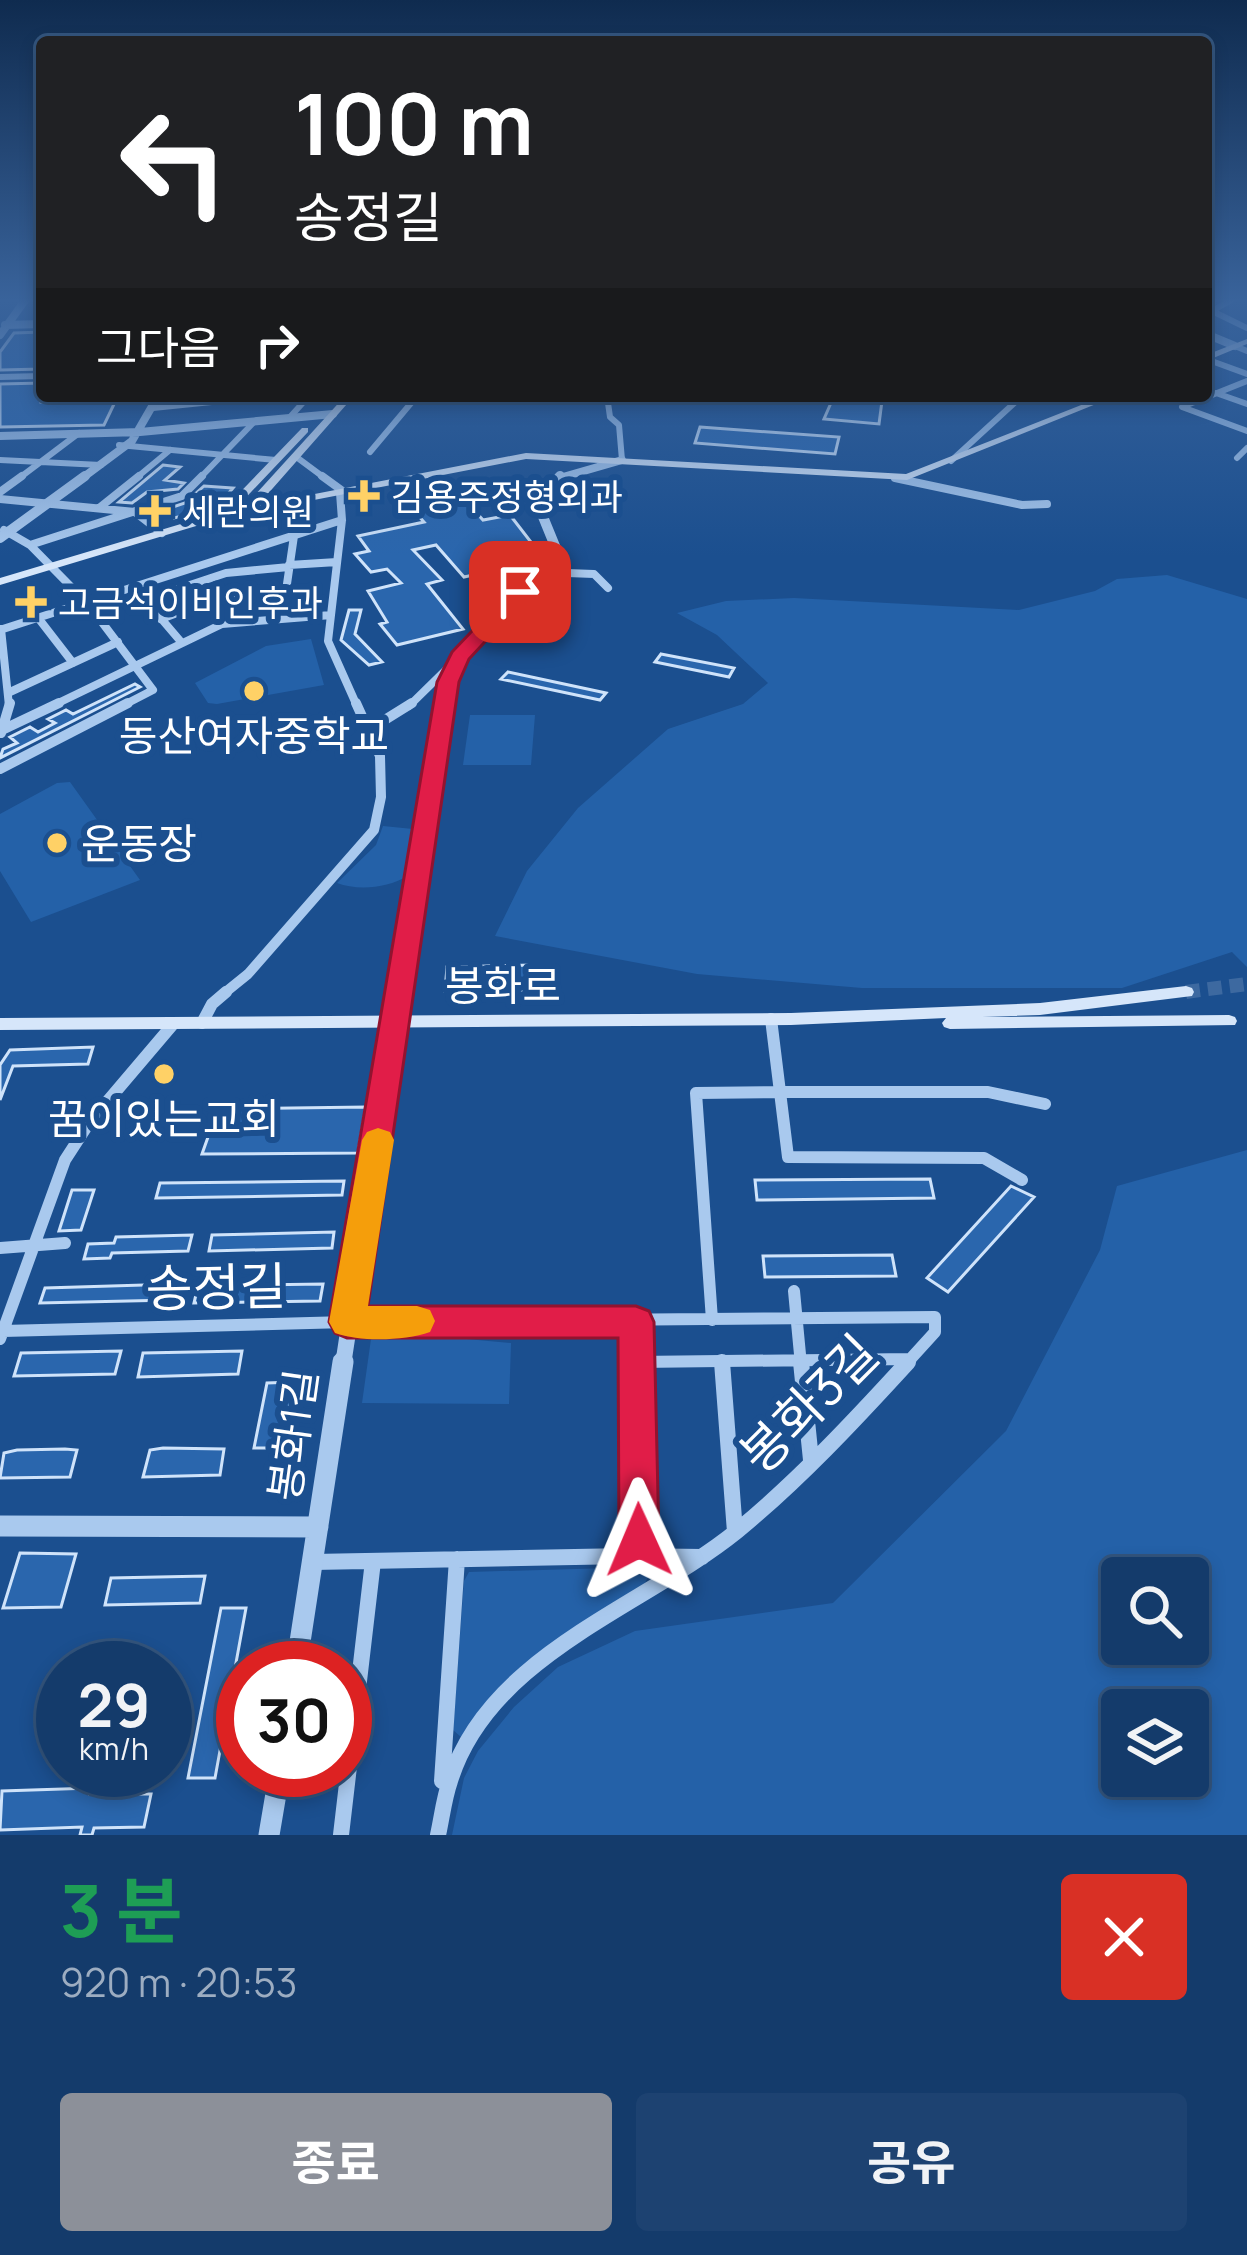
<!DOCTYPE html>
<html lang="ko">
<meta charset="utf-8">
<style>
:root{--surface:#143b6b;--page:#1d4271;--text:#f1f3f6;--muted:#9dadc1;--line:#33557e;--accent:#8c9099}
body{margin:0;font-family:Manrope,"Noto Sans KR",sans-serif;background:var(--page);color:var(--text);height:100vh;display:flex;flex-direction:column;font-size:45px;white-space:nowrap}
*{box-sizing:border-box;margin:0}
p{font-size:39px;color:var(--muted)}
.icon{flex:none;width:66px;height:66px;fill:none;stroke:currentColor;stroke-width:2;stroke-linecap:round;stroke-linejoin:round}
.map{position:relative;height:1835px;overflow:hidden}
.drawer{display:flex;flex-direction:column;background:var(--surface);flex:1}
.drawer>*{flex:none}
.banner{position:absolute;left:36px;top:36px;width:1176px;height:366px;border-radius:12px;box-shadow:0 6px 18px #0003,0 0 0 3px var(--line);background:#202124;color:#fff;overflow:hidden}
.tools{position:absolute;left:1101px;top:1557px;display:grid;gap:24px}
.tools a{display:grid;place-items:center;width:108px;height:108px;border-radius:12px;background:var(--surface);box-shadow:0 6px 18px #0003,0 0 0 3px var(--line);font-size:60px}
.speed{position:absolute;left:36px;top:1641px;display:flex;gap:24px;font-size:60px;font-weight:700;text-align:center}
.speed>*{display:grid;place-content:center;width:156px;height:156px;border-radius:50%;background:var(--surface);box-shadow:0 6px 18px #0003,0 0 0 3px var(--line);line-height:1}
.speed small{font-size:30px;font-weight:400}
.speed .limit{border:18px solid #d22;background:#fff;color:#111}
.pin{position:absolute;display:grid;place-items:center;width:102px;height:102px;color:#fff;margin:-51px;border-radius:24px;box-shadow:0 6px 18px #0006}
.me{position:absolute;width:132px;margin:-66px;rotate:359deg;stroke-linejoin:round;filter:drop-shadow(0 0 9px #0008)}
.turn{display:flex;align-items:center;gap:42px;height:252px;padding:0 60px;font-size:54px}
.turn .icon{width:156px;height:156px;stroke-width:2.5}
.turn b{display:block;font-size:84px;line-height:102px}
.then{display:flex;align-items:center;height:114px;padding:0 60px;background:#0003;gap:24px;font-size:45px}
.round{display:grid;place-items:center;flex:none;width:126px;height:126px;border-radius:12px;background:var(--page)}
.headline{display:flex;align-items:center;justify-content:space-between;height:204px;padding:0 60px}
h1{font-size:72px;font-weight:700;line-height:90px;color:#1e9e55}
.button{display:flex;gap:24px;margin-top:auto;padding:24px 60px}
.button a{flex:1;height:138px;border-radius:12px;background:var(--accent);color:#fff;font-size:48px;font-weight:700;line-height:138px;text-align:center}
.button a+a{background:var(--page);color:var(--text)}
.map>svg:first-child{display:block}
</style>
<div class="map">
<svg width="1247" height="1835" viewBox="0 0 1247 1835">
<rect width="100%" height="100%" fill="#1b4f8f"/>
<path fill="#2461a8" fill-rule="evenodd" d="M 1167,575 L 1247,599 L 1247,967 L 1232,952 L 1122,988 L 862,988 L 697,974 L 495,936 L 527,871 L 578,808 L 668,729 L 743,704 L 768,683 L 717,635 L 677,613 L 726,601 L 794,598 L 1019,610 L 1095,591 L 1117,579 Z
M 311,639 L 324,685 L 217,704 L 208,703 L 195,683 L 266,646 Z
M 470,715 L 535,715 L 531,765 L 463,765 Z
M 70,782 L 140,880 L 31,922 L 0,871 L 0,814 L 57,783 Z
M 383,826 L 413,829 L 407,876 C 388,888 358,891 337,883 L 376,845 Z
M 1247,1150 L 1247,1835 L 452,1835 L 464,1778 L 478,1751 L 514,1707 L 558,1667 L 635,1631 L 833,1603 L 1006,1431 L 1100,1250 L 1117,1186 ZM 1122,1578 L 1188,1578 L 1188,1644 L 1122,1644 ZM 1122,1710 L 1188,1710 L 1188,1776 L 1122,1776 Z
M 456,1338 L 511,1343 L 509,1404 L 362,1403 L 371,1339 Z
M 644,1567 L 648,1577 L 644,1585 L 537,1660 L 461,1737 L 453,1730 L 464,1581 L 469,1572 Z"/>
<path fill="#2a66ad" stroke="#cfe3fa" stroke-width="3" d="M 42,332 L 42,369 L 0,370 L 0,352 L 14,333 Z
M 42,383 L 41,402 L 116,400 L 104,425 L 0,427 L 0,384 Z
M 834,396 L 882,401 L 879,424 L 824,419 Z
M 700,427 L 769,432 L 839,437 L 835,454 L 695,443 Z
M 163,465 L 180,467 L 165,480 L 184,483 L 178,489 L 147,492 L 132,503 L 119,502 Z
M 204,486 L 233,488 L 216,508 L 174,518 L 161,511 L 185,503 Z
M 456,491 L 469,492 L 476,499 L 466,501 L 483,520 L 510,515 L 534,546 L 514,550 L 527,563 L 464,577 L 436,545 L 413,550 L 442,580 L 427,584 L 463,629 L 397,645 L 380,624 L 387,622 L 368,591 L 401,583 L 387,569 L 371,572 L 355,554 L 369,551 L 358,536 L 424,522 L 406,502 Z
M 349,610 L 361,610 L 355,634 L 382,662 L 369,665 L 341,640 Z
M 661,654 L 734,668 L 729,677 L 655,662 Z
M 508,672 L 606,693 L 600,700 L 501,679 Z
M 135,684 L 140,687 L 0,758 L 3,749 L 17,743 L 10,737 L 30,727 L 38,732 L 55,723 L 48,719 L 66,710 L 73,714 Z
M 534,965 L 533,990 L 445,991 L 447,967 Z
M 93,1047 L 88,1064 L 13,1066 L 0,1100 L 0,1065 L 10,1050 Z
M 366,1107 L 358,1153 L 202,1154 L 218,1109 Z
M 930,1179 L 934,1198 L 757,1200 L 755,1180 Z
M 344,1181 L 342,1195 L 156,1198 L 160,1183 Z
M 1011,1186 L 1034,1197 L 948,1292 L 927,1278 Z
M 72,1190 L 94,1190 L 81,1230 L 59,1231 Z
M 334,1232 L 332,1248 L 209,1251 L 212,1235 Z
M 192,1235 L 188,1251 L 112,1253 L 110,1258 L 84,1259 L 88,1244 L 114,1243 L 116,1237 Z
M 892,1255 L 896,1276 L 765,1277 L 763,1256 Z
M 176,1284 L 172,1300 L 40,1303 L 45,1288 Z
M 323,1284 L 320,1301 L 194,1303 L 198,1286 Z
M 121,1351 L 115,1374 L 14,1376 L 21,1353 Z
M 242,1351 L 238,1374 L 138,1377 L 143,1353 Z
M 294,1382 L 283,1448 L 254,1448 L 267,1383 Z
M 163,1448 L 224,1449 L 220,1475 L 143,1477 L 150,1450 Z
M 17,1450 L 65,1449 L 77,1450 L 70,1477 L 0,1478 L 4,1453 Z
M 20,1553 L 76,1554 L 61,1607 L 3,1608 Z
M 205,1576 L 200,1603 L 105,1605 L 111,1578 Z
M 221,1608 L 246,1608 L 215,1778 L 188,1778 Z
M 92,1788 L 90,1794 L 151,1794 L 144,1827 L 94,1828 L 92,1835 L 80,1835 L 82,1827 L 0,1830 L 2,1791 Z"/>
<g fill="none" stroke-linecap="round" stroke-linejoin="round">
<path stroke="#3d69a0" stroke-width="14" stroke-dasharray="14 8" stroke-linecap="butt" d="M 1186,992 L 1247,984"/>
<path stroke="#a9c9ee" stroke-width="6" d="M 1233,299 L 1212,311 L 1247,328
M 1235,346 L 1247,351
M 1206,359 L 1247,374
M 0,377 L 42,376
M 1247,381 L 1182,407 L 1247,431
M 1216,393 L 1247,404
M 607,396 L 610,417 L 619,425 L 622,460
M 153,408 L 271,396
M 290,417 L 309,396
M 119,445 L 276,460
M 370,452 L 417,396
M 295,456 L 326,479
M 1237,458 L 1247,448
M 0,460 L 101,465
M 951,461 L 1022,396
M 18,479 L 79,433
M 135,479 L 170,450
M 199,479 L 255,421"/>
<path stroke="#a9c9ee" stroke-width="8" d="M 322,476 L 344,492
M 895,478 L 1022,505 L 1047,504
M 0,492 L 22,476
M 340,493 L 342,520 L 328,641 L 357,706
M 0,499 L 135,512 L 162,533
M 99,508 L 139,476
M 4,530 L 30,545 L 182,496 L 202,476
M 30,545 L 89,605 L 153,690 L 122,706
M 289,565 L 337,562
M 540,572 L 594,574 L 608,588
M 141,595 L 182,643
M 145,600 L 226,573 L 289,567
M 282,618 L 294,536
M 39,619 L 73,663
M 161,619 L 212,600 L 285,594
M 1,629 L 9,706
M 0,630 L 342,520
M 10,692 L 118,642
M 52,706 L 222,624 L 331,615
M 409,706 L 459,657"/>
<path stroke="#a9c9ee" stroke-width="10" d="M 2,730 L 59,703
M 367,731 L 412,703
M 1,733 L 10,703
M 0,769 L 128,703
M 222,995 L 248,974 L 374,830 L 381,797 L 380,756 L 356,703"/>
<path stroke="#a9c9ee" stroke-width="12" d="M 202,1023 L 212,1004 L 226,992
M 1022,1180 L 984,1158 L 788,1157 L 780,1092 L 988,1092 L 1045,1104
M 0,1248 L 65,1243
M 794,1291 L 801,1365
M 712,1320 L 696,1093 L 780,1092 L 771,1019
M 636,1322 L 637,1365
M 3,1331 L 347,1322 L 935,1317 L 935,1332 L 905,1365
M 0,1339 L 65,1160 L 89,1123 L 174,1023
M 637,1362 L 911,1359"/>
<path stroke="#a9c9ee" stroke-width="16" d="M 722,1362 L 735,1532
M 801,1362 L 811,1460
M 628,1556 L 702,1557
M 313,1562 L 628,1556 L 639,1540 L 637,1362
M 442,1781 L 457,1559
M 341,1835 L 373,1561
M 438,1835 C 442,1817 444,1798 450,1781 C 489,1655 643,1607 737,1531 C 799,1480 854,1421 908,1362"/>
<path stroke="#a9c9ee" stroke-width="8" d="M 5,325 L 42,324
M 1206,334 L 1235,346
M 0,335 L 26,299
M 0,436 L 140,432 L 333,414
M 81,479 L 132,441 L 158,396
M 556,479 L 622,460"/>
<path stroke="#a9c9ee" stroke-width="10" d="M 0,538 L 85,476
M 444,706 L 459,657 L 557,551 L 537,502 L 560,476"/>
<path stroke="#a9c9ee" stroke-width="12" d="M 400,995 L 445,703"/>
<path stroke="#a9c9ee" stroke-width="16" d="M 343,1365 L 400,992"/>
<path stroke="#a9c9ee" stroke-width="21" d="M 0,1526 L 318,1527
M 296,1668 L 343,1362
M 269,1835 L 280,1770"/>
<path fill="#d6e6fa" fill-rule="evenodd" d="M 1247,339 L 1247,344 L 1206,361 L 1206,355 Z
M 345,396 L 354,396 L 258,505 L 526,453 L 906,474 L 1104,396 L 1116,396 L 907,480 L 526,459 L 226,517 L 0,585 L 0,578 L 221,512 L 302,428 L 308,428 L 308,432 L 235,509 L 244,507 Z
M 1186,986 L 1192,988 L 1194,992 L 1192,996 L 1040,1015 L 982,1017 L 1229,1015 L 1235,1017 L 1237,1021 L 1235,1025 L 950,1029 L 944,1027 L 942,1023 L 946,1018 L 791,1025 L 0,1030 L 0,1018 L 791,1013 L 1040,1003 Z"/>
</g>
<linearGradient id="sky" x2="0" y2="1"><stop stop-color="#0f2b4f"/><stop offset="0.54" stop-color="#39639b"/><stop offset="1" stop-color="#39639b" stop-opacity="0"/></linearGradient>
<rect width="1247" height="556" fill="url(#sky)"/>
<path fill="#e11d48" stroke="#92132f" stroke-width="3" d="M 513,588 L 531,592 L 469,659 L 459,682 L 368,1306 L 636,1306 L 649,1311 L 654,1322 L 659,1540 L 653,1554 L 639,1560 L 625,1554 L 619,1540 L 618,1338 L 347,1338 L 335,1333 L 329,1322 L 437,682 L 452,652 Z"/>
<path fill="#f59e0b" d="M 378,1128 L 390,1132 L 394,1140 L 368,1306 L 417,1306 L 430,1310 L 435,1321 L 430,1332 C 404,1341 360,1342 335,1333 L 329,1322 L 362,1140 L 367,1132 Z"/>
<g fill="#ffd166" stroke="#1b4f8f" stroke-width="4.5">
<path d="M358 478h12v12h12v12h-12v12h-12v-12h-12v-12h12z"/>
<path d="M149 493h12v12h12v12h-12v12h-12v-12h-12v-12h12z"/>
<path d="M25 584h12v12h12v12h-12v12h-12v-12h-12v-12h12z"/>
<circle cx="254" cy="691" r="12"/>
<circle cx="57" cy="843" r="12"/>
<circle cx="164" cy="1074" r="12"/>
</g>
<g text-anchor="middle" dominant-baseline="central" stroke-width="12" stroke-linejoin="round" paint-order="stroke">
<g font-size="36" fill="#fff" stroke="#1b4f8f" text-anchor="start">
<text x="391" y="496">김용주정형외과</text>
<text x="182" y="511">세란의원</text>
<text x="58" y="602">고금석이비인후과</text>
</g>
<g font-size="42" fill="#fff" stroke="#1b4f8f">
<text x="254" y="735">동산여자중학교</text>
<text x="81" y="843" text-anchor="start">운동장</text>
<text x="164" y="1118">꿈이있는교회</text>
</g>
<g font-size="42" fill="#fff" stroke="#1b4f8f">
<text x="503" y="985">봉화로</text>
<text transform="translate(292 1435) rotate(-82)">봉화1길</text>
</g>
<g font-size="51" fill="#fff" stroke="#1b4f8f">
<text transform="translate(216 1286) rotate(-1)">송정길</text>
<text transform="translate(808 1403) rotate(-45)">봉화3길</text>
</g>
</g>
</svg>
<div class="tools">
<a><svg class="icon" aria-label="search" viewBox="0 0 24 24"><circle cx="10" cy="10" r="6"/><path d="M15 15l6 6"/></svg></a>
<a><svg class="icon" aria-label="layers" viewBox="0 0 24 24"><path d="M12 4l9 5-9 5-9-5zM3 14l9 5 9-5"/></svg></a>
</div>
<div class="speed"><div>29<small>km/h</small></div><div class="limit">30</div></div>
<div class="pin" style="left:520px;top:592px;background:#d93025"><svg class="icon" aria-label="arrive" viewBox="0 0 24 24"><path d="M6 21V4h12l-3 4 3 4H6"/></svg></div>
<svg class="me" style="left:639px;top:1540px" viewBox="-20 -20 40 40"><path d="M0-17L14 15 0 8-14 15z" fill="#e11d48" stroke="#fff" stroke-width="4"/></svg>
<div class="banner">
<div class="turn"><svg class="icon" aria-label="left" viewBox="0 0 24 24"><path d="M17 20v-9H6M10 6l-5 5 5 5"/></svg><div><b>100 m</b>송정길</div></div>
<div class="then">그다음<svg class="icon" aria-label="right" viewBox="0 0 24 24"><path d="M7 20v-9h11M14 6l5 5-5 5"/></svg></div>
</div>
</div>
<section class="drawer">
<div class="headline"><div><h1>3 분</h1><p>920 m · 20:53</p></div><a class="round" style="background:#d93025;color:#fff"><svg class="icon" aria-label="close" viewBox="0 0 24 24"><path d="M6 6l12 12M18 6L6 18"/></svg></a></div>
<div class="button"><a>종료</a><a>공유</a></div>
</section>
